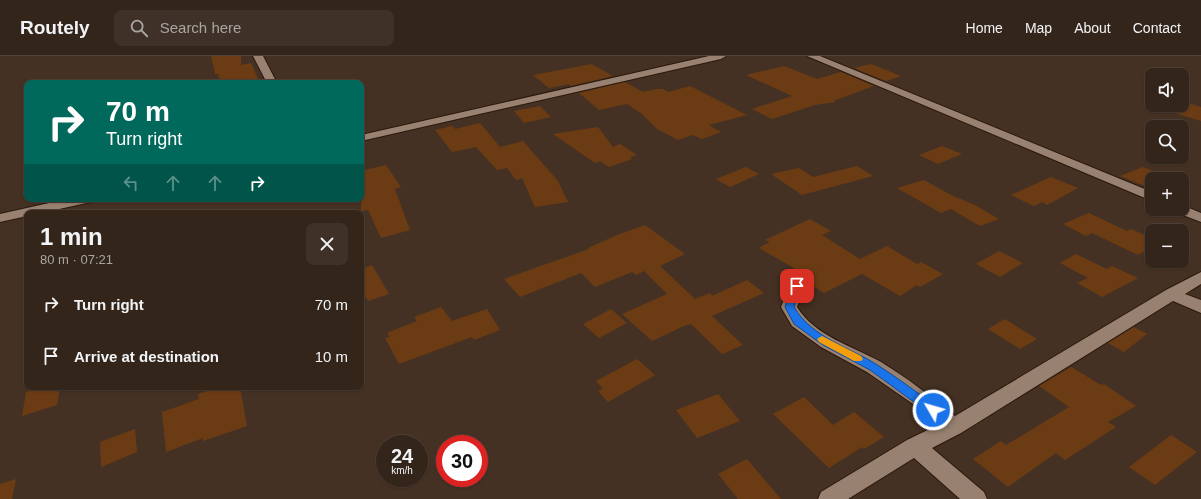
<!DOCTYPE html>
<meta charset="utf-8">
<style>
:root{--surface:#34251a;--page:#3f3127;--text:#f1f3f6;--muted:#a9a5a2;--line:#4e4239}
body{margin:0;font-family:Helvetica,sans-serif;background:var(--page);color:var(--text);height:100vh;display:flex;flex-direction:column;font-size:15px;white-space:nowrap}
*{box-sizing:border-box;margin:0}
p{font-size:13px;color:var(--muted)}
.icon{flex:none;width:22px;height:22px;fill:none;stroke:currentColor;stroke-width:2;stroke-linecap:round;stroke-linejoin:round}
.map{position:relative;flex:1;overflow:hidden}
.details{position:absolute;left:24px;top:154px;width:340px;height:180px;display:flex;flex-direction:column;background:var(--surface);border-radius:8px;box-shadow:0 1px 3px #0004,0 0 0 1px var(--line)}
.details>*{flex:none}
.top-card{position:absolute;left:24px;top:24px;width:340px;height:122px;border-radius:8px;box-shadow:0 1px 3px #0004,0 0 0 1px var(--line);background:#00695c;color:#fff;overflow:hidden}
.controls{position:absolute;left:1145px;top:12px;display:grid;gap:8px}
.controls a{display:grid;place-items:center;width:44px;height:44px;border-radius:8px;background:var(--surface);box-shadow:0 1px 3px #0004,0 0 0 1px var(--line);font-size:20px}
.speed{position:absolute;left:376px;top:379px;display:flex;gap:8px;font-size:20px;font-weight:700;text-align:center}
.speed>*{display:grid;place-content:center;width:52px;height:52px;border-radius:50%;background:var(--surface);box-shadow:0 1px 3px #0004,0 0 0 1px var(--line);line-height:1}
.speed small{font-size:10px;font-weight:400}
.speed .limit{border:6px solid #d22;background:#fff;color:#111}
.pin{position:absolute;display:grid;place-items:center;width:34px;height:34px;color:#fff;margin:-17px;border-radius:8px;box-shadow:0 2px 6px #0006}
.me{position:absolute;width:44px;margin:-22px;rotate:308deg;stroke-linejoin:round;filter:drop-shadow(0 0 3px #0008)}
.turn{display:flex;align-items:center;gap:14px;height:84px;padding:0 16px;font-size:18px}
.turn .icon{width:52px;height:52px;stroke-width:2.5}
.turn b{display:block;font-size:28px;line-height:34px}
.lanes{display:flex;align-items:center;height:38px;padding:0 16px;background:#0003;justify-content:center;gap:20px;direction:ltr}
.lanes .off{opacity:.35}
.round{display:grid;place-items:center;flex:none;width:42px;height:42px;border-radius:8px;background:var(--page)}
.overview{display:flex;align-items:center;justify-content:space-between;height:68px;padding:0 16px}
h1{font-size:24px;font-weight:800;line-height:30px}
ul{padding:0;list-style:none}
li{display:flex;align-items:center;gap:12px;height:52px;padding:0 16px}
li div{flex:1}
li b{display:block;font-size:15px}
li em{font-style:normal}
header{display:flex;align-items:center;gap:24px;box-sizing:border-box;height:56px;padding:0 20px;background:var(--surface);border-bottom:1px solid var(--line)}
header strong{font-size:19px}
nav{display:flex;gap:22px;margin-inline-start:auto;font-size:14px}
.search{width:280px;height:36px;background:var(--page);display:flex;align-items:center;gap:10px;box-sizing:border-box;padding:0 14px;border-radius:8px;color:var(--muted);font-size:15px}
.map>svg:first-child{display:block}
</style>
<header>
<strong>Routely</strong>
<div class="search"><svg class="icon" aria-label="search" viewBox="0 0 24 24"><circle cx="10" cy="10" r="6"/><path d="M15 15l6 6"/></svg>Search here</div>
<nav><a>Home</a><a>Map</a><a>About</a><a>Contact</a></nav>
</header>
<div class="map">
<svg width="1201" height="443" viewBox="0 0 1201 443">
<rect width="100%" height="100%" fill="#453123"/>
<path fill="#6b3c14" d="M 211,0 L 241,0 L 241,9 L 251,7 L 260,27 L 238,27 L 238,25 L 222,27 L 218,18 L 215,18 Z
M 592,8 L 613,20 L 571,30 L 569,28 L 549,32 L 533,19 Z
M 871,8 L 901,20 L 886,25 L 854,12 Z
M 784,10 L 817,23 L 841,16 L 874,30 L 833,45 L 836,46 L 815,49 L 772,63 L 752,53 L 792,40 L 746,19 Z
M 625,26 L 643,36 L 656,33 L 663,33 L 668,36 L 690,30 L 747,59 L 709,69 L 721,76 L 702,83 L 693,79 L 678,84 L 657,73 L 642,58 L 627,48 L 599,54 L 579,37 Z
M 1182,45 L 1201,51 L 1201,65 L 1158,52 L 1158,49 L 1182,49 Z
M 540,50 L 551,61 L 524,67 L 514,55 Z
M 480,67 L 500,91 L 523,85 L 558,125 L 568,146 L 535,151 L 522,122 L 516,124 L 507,112 L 497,114 L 476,91 L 452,96 L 435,74 L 452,70 L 455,73 Z
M 598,71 L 613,91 L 620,88 L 637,99 L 630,101 L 632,103 L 609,111 L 600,105 L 595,107 L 553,78 Z
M 942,90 L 962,98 L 938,108 L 919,99 Z
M 386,109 L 401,131 L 395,133 L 410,174 L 381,182 L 368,154 L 361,155 L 361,115 Z
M 857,110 L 873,120 L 802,139 L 771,118 L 799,112 L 813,121 Z
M 746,111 L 759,118 L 730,131 L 716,123 Z
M 1143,111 L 1165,120 L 1152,123 L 1152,133 L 1120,120 Z
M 1051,121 L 1078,132 L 1047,149 L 1042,146 L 1034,150 L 1011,139 Z
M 924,124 L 951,139 L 975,149 L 999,163 L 980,170 L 951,153 L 941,157 L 897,132 Z
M 1089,157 L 1127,175 L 1131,173 L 1152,182 L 1152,191 L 1138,199 L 1092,177 L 1086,180 L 1063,168 Z
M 810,163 L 831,175 L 822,179 L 860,203 L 887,190 L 917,208 L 921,206 L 943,218 L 920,231 L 917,229 L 900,240 L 862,218 L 824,237 L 805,225 L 811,222 L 759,192 L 770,186 L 765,184 Z
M 645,169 L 685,198 L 660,210 L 695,243 L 710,237 L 712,240 L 747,224 L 764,237 L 712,260 L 743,289 L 722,298 L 691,268 L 684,270 L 652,285 L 622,258 L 667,238 L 644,215 L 636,219 L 632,216 L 595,231 L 581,217 L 520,241 L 504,223 L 589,193 L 588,192 L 617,179 Z
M 999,195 L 1023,207 L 1000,221 L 976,208 Z
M 1076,198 L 1107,213 L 1112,210 L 1138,222 L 1102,241 L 1077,227 L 1088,222 L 1060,207 Z
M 372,209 L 389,238 L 368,245 L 361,233 L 361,213 Z
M 441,251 L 452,265 L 487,253 L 500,274 L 474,284 L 472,281 L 399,308 L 385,282 L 390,281 L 387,277 L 417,265 L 414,261 Z
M 611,253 L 627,267 L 599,282 L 583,268 Z
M 1005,263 L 1037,283 L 1020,293 L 988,273 Z
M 1134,271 L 1147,278 L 1124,296 L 1108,287 Z
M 637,303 L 655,319 L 608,346 L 598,335 L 603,333 L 596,325 Z
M 1071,311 L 1101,329 L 1104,328 L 1136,350 L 1108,366 L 1116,371 L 1065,404 L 1056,397 L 1008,431 L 973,403 L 1001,385 L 1006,389 L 1069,351 L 1039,330 Z
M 43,331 L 60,331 L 57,349 L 22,360 L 26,336 Z
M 218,331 L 240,331 L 247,370 L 203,385 L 203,382 L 166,396 L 162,356 L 199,343 L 198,338 Z
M 718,338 L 740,365 L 697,382 L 676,354 Z
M 804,341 L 833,369 L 854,356 L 884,381 L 864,393 L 862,391 L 829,412 L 773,358 Z
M 135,373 L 137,396 L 101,411 L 100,386 Z
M 1171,379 L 1197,396 L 1155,429 L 1129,411 Z
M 747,403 L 781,443 L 738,443 L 718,418 Z
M 16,423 L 12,443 L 0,443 L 0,428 Z"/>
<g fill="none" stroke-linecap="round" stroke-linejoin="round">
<g stroke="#2a180b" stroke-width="2">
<path id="minor" d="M 253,0 L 263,0 L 277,27 L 267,27 Z
M 709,0 L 726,0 L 721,3 L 361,85 L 361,79 Z
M 807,0 L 820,0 L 1152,136 L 1152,145 Z
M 67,143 L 93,143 L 91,146 L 41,157 L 27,157 L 27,160 L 0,166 L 0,158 Z
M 1182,149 L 1201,157 L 1201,166 L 1175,156 L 1173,153 L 1182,153 Z
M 1201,216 L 1201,228 L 1185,238 L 1201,244 L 1201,257 L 1173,245 L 961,377 L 932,392 L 984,436 L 987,443 L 960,443 L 914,402 L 848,443 L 818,443 L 821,436 L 907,384 L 938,369 L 916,350 L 867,316 L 821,291 L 792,270 L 781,251 L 791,226 L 797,225 L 803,226 L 805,230 L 797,251 C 815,280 852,290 881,306 C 907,322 932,341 955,360 L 1166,234 Z"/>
</g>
<use href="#minor" fill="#988170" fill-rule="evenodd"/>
</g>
<path fill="#1a73e8" stroke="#114b97" d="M 797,227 L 802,230 L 794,251 C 812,282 850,291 879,310 C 899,323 918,337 937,351 L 939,354 L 937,357 L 929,357 L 870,314 L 823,289 L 794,268 L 785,251 L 792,230 Z"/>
<path fill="#f59e0b" d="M 822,280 L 861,300 L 863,303 L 861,305 L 854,305 L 819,286 L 817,283 Z"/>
</svg>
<div class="controls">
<a><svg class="icon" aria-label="sound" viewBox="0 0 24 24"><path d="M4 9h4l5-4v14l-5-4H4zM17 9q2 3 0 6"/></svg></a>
<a><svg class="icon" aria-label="search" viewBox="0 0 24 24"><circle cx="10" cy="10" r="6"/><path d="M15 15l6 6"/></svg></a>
<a>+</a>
<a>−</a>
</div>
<div class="speed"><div>24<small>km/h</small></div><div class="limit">30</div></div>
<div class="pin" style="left:797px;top:230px;background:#d93025"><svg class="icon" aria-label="arrive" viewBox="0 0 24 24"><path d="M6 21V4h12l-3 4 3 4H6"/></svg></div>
<svg class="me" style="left:933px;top:354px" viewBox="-20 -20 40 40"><circle r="17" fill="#1a73e8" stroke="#fff" stroke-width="3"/><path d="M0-11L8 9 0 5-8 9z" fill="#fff"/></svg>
<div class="top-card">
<div class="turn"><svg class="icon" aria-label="right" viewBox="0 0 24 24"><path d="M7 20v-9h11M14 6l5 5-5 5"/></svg><div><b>70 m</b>Turn right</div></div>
<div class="lanes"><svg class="icon off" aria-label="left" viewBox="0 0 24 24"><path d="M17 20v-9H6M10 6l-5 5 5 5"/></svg><svg class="icon off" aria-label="ahead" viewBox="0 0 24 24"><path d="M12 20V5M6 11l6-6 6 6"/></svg><svg class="icon off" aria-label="ahead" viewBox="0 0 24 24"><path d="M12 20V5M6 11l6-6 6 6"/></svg><svg class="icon" aria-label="right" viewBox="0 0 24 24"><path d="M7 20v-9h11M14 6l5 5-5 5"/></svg></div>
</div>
<section class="details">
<div class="overview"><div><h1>1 min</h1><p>80 m · 07:21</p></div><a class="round"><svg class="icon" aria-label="close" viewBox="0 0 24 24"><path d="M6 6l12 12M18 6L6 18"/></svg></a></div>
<ul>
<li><svg class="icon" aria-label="right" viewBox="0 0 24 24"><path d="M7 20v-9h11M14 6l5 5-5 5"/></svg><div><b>Turn right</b></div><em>70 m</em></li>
<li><svg class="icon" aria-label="arrive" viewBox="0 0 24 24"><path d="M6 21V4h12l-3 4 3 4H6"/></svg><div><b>Arrive at destination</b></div><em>10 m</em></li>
</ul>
</section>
</div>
